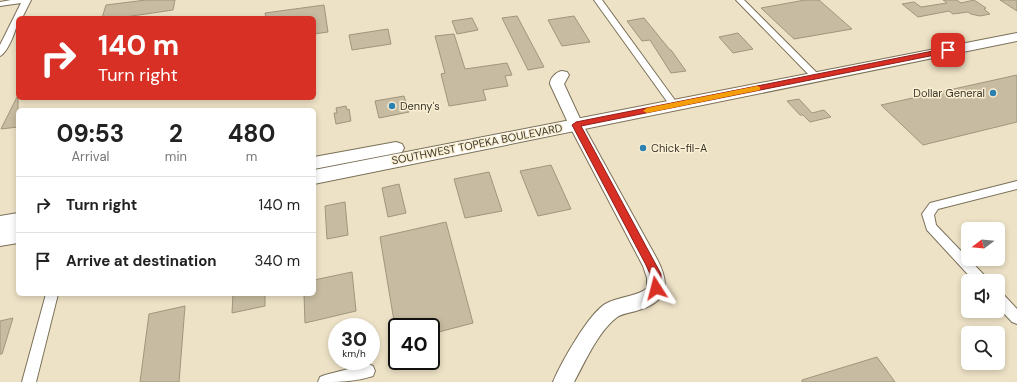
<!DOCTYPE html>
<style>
:root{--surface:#fff;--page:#f6f6f6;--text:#222;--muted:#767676;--line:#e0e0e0}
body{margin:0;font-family:"DM Sans",sans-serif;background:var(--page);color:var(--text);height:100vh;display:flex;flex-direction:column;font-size:15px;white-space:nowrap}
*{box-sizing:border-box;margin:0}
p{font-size:13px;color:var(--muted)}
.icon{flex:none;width:22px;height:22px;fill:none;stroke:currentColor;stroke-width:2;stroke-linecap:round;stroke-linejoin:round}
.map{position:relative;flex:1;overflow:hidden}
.sheet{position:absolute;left:16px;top:108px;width:300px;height:188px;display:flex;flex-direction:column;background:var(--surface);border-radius:6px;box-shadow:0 2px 6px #0003}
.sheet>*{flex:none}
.guide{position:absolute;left:16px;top:16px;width:300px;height:84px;border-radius:6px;box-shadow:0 2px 6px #0003;background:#d93025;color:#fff;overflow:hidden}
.needle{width:26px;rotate:254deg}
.controls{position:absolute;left:961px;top:222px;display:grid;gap:8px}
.controls a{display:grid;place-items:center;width:44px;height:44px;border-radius:6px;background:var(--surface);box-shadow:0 2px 6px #0003;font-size:20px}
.speed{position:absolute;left:328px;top:318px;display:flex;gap:8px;font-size:20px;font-weight:700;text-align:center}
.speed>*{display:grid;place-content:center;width:52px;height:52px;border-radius:50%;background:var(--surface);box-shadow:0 2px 6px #0003;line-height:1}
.speed small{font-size:10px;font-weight:400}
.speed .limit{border:2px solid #111;border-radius:6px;background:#fff;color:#111}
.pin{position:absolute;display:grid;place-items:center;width:34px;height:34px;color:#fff;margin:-17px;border-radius:8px;box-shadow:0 2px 6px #0006}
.me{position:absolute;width:44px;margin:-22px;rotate:351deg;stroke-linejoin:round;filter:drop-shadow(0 0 3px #0008)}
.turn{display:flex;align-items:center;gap:14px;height:84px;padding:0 16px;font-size:18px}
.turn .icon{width:52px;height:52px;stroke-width:2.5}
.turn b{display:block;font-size:28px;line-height:34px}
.eta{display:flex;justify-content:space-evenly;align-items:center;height:68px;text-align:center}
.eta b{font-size:24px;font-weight:700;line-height:28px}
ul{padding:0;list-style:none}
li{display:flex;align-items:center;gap:12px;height:56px;padding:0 16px;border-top:1px solid var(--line)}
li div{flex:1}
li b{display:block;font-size:15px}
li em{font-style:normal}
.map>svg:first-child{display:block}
</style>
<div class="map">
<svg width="1017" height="382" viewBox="0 0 1017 382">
<rect width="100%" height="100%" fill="#ede2c6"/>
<path fill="#c7bca1" stroke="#a0967c" d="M 146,0 L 175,0 L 173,10 L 125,17 L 124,18 L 102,18 L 106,5 Z
M 805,0 L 819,0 L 852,29 L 794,39 L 761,8 Z
M 943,0 L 957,0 L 961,3 L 974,0 L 986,8 L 984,9 L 990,14 L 980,16 L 971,14 L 968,12 L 953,14 L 949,11 L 918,17 L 902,4 L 914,2 L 921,7 L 947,3 Z
M 1000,0 L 1017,0 L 1017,11 Z
M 324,5 L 328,32 L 314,34 L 314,18 L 266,18 L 265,13 Z
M 517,16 L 544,67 L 528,70 L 502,18 Z
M 574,16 L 590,42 L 562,46 L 548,20 Z
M 472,18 L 478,30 L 457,34 L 452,21 Z
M 644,18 L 670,50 L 671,50 L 686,71 L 671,73 L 650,40 L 642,41 L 627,21 Z
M 388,29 L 391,44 L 352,50 L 349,35 Z
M 738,33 L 753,49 L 733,53 L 719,37 Z
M 454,34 L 465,69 L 507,63 L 512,75 L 505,76 L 508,86 L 483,90 L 486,100 L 449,106 L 441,74 L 445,73 L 435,36 Z
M 1017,75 L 1017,122 L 923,145 L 881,105 Z
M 18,95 L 18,127 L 1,129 Z
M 404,96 L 409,112 L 379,118 L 375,101 Z
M 799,99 L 812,113 L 824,110 L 831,117 L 810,122 L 803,115 L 800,115 L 787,101 Z
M 346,106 L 347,110 L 349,109 L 351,121 L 336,124 L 334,113 L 337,113 L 336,108 Z
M 551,165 L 571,209 L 538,216 L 520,171 Z
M 489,172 L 502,211 L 465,218 L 454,179 Z
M 399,184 L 406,213 L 388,217 L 382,188 Z
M 345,202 L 348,235 L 327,239 L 325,206 Z
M 446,222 L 473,323 L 431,334 L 431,327 L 395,327 L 380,237 Z
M 352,272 L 356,311 L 305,323 L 304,294 L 314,294 L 314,280 Z
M 233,294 L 265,294 L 265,306 L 232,313 Z
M 185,306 L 179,382 L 140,382 L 149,314 Z
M 13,318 L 2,354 L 0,354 L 0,321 Z
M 877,357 L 895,382 L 802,382 L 802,380 Z"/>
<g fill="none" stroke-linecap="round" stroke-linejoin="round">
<g stroke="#7b7159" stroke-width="2">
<path id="street" d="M 11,0 L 31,0 L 22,18 L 18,18 C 18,26 8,53 0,56 L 0,45 L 21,3 L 0,6 L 0,2 Z
M 594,0 L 602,0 L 677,103 L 679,105 L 677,107 L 671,107 Z
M 736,0 L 744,0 L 821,77 L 819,79 L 813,79 Z
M 1017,181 L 1017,189 L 938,209 L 934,215 L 936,225 L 986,277 L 988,281 L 974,281 L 927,230 L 922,214 L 930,203 Z
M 998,292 L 1003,294 L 1017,309 L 1017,324 L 1012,322 L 998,307 Z
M 46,294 L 58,294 L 36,382 L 22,382 Z
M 368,364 L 373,366 L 375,371 L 373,376 C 355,382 337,382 318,382 L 320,377 L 325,375 Z"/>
</g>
<g stroke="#7b7159" stroke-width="2">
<path id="secondary" d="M 562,71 L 567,72 L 569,75 L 564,84 L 583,125 L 657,259 C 670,284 669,301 639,310 C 631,313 622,313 616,318 C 598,332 585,362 574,382 L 553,382 C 561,363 590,311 607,303 C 619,297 632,297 643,291 L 647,288 L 647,278 L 643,266 L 569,125 L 550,84 C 550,78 556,72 562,71 Z"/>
</g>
<g stroke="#7b7159" stroke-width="2">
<path id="primary" d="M 1017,33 L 1017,41 L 314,184 L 314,170 Z
M 396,142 L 402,144 L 404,148 L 402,152 L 314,169 L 314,157 Z
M 18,213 L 18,243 L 0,246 L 0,216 Z"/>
</g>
<use href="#street" fill="#fff" fill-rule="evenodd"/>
<use href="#secondary" fill="#fff" fill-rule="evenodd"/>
<use href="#primary" fill="#fff" fill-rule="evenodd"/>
</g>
<path fill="#d93025" stroke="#8d1f18" d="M 948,48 L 950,49 L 950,52 L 581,126 L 661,274 L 661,288 L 660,291 L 656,293 L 652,291 L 650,274 L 646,265 L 572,125 L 576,122 Z"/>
<path fill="#f59e0b" d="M 757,86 L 760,87 L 760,90 L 647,113 L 643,111 L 647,108 Z"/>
<g fill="#2d81b1" stroke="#faefd3" stroke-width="1.5">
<circle cx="993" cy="93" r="4"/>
<circle cx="392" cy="106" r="4"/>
<circle cx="643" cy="148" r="4"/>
</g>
<g text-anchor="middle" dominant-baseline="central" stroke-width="3" stroke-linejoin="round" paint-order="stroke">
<g font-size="11" fill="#3b372c" stroke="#faefd3" text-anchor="start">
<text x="985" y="93" text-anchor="end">Dollar General</text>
<text x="400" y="106">Denny's</text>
<text x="651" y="148">Chick-fil-A</text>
</g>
<g font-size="11" fill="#3b372c" stroke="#faefd3">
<text transform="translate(477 144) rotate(-11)">SOUTHWEST TOPEKA BOULEVARD</text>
</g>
</g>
</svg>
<div class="controls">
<a><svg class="needle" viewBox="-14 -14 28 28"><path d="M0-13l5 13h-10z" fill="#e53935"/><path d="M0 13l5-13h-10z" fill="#767676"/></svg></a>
<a><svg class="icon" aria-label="sound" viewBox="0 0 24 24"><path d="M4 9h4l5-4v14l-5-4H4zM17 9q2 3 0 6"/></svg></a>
<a><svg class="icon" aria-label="search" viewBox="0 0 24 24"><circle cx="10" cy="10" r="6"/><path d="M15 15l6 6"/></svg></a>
</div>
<div class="speed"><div>30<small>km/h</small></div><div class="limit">40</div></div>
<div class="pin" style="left:948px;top:50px;background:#d93025"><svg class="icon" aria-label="arrive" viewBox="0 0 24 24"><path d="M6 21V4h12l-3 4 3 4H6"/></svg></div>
<svg class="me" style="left:656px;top:288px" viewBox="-20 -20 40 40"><path d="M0-17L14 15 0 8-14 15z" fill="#d93025" stroke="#fff" stroke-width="4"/></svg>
<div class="guide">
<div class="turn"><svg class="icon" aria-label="right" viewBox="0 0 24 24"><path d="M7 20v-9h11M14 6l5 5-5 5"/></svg><div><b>140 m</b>Turn right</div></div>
</div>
<section class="sheet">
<div class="eta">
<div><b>09:53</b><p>Arrival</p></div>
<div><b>2</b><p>min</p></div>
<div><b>480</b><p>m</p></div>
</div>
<ul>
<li><svg class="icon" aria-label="right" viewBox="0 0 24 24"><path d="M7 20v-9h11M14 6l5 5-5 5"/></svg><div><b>Turn right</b></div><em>140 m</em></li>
<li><svg class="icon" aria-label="arrive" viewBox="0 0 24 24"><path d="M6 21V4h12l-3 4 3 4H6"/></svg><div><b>Arrive at destination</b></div><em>340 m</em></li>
</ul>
</section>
</div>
